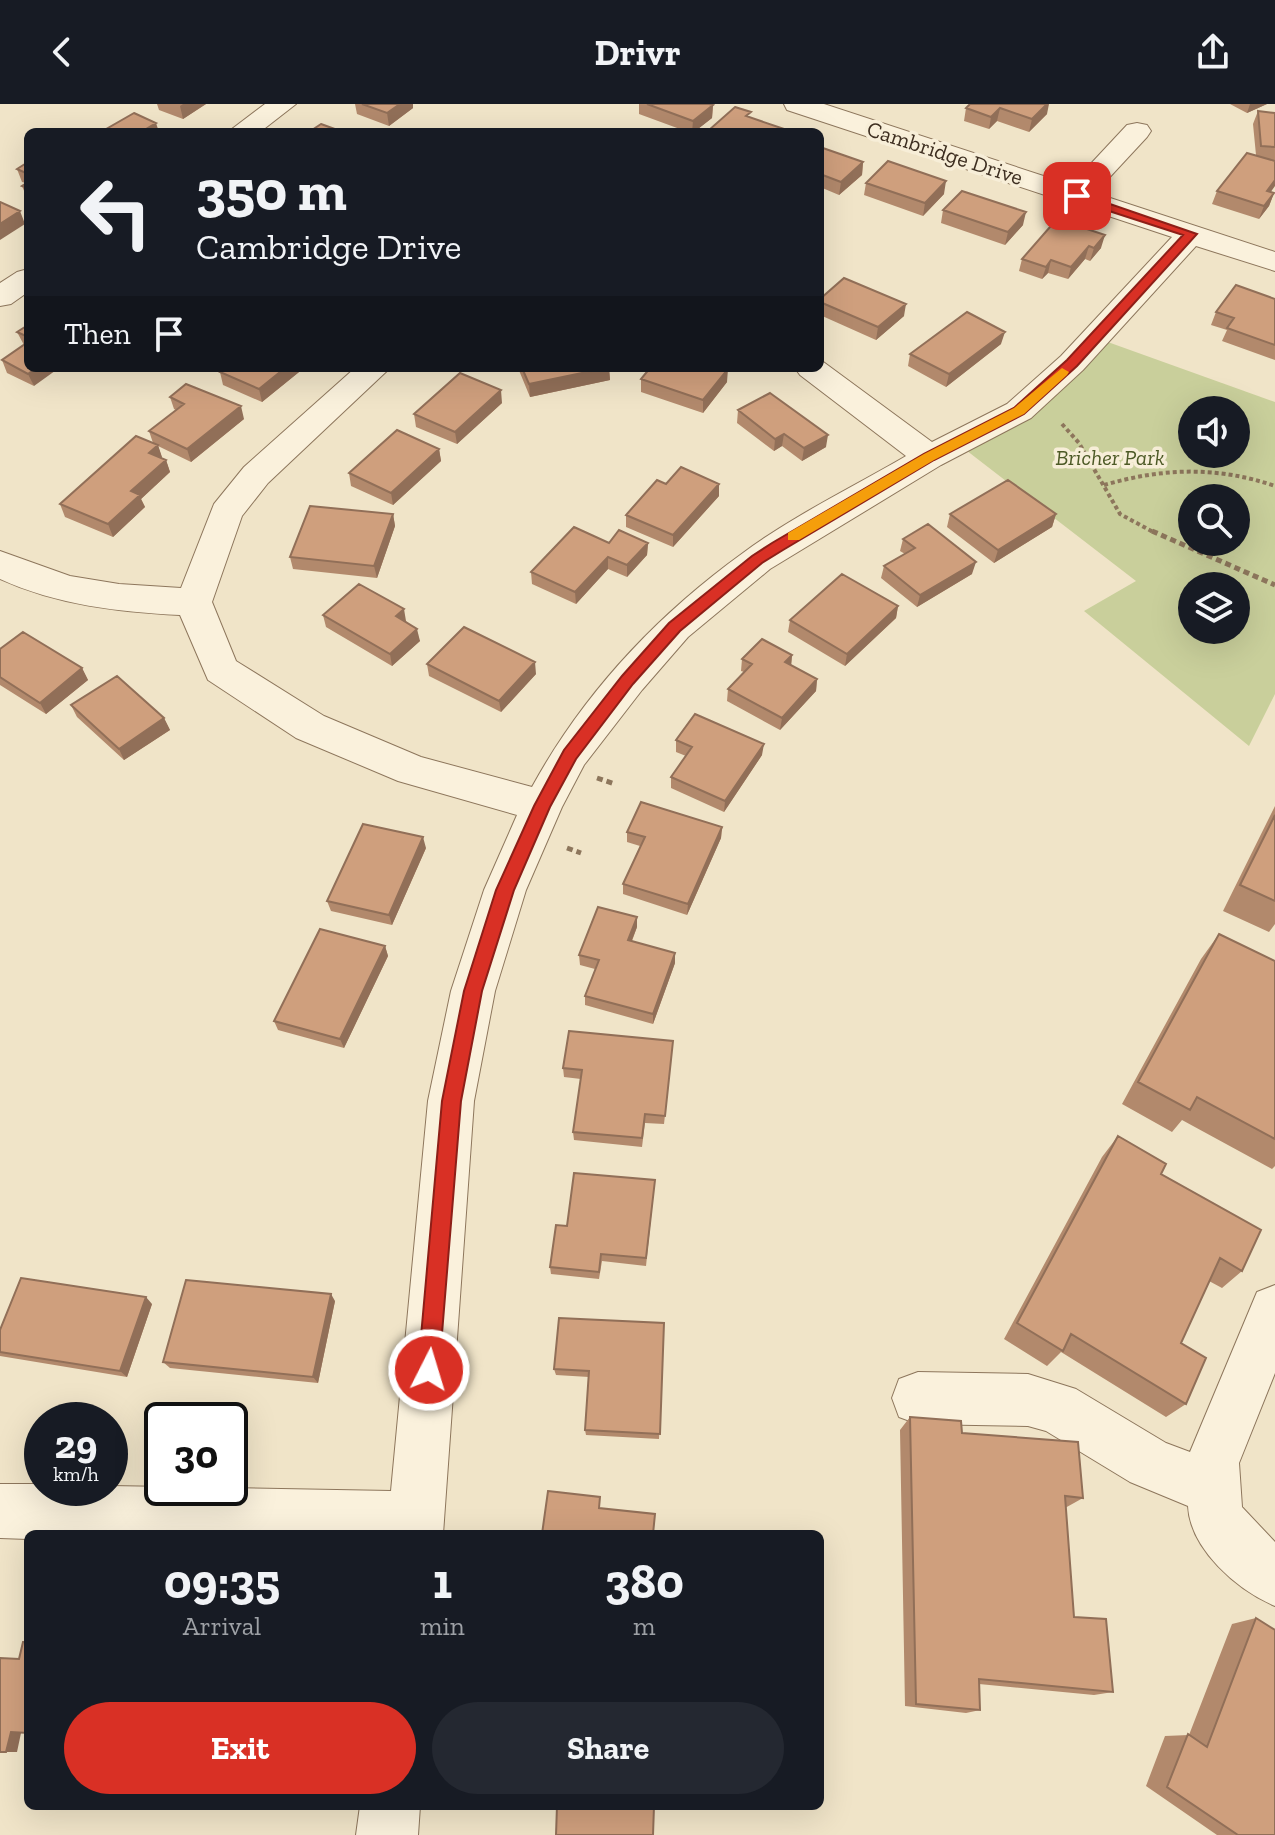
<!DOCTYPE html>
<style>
:root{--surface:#171b24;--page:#242831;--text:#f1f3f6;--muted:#9ea1a6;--accent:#d93025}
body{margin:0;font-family:"Zilla Slab",serif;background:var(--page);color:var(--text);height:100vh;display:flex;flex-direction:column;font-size:30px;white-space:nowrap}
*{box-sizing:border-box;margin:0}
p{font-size:26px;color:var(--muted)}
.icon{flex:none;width:44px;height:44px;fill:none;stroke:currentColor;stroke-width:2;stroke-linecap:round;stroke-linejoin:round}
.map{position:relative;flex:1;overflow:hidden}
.details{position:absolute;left:24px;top:1426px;width:800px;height:280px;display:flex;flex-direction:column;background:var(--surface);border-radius:12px;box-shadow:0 8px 32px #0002}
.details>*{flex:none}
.hud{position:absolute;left:24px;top:24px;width:800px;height:244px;border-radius:12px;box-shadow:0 8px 32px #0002;background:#171b24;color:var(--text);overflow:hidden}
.fabs{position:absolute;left:1178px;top:292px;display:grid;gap:16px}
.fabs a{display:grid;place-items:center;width:72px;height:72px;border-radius:50%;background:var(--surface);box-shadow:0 8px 32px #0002;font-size:40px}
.speed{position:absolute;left:24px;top:1298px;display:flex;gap:16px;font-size:40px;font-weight:700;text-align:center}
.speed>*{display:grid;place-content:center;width:104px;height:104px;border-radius:50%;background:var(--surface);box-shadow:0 8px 32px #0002;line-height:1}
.speed small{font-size:20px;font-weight:400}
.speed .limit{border:4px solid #111;border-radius:12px;background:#fff;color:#111}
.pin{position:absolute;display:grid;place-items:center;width:68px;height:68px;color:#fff;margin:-34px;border-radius:16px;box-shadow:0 4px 12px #0006}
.me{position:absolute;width:88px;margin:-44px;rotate:5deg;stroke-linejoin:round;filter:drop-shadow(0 0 6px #0008)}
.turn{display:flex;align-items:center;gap:28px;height:168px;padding:0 40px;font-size:36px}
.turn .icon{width:104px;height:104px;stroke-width:2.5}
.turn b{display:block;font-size:56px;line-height:68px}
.then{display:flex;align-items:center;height:76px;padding:0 40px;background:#0003;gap:16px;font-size:30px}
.eta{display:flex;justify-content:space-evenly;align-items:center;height:136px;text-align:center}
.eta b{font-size:48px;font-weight:700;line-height:56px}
.cta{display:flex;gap:16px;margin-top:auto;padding:16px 40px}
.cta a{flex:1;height:92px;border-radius:48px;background:var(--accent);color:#fff;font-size:32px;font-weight:700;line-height:92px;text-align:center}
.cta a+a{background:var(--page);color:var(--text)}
header{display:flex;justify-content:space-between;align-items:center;height:104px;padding:0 40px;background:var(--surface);font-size:36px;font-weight:700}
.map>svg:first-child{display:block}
</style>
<header><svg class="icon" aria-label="back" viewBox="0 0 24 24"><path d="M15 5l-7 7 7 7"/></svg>Drivr<svg class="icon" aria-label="share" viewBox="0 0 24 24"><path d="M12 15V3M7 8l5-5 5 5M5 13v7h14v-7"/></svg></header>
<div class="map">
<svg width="1275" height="1731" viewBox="0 0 1275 1731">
<rect width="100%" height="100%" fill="#f0e4c8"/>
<path fill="#c9cf9b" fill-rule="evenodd" d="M 1105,237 L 1275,298 L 1275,590 L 1249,642 L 1084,507 L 1136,477 L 962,343 ZM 1192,306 L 1236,306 L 1236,350 L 1192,350 ZM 1192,394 L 1236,394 L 1236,438 L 1192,438 ZM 1192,482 L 1236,482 L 1236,526 L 1192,526 Z"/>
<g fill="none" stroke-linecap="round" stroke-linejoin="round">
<g stroke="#8d765c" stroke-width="2">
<path id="minor" d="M 265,0 L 296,0 L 260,28 L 228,28 Z
M 784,0 L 824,0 L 1071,81 L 1127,21 L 1137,19 L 1147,21 L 1151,27 L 1147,33 L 1095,89 L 1275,148 L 1275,167 L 1196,142 L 1083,266 L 1031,314 L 941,361 L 770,465 L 688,533 L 642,586 L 584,661 L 562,703 L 526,786 L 495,887 L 474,997 L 443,1430 L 28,1430 L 28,1435 L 0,1434 L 0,1380 L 42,1380 L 42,1384 L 110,1382 L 391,1387 L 428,997 L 451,887 L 484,786 L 517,711 L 398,677 L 296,634 L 208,576 L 180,511 C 119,508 57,501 0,475 L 0,447 L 70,472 L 119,480 L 181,484 L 214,400 L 244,363 L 355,264 L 390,264 L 268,379 L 242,412 L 212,498 L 236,557 L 324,612 L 421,653 L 532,683 C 583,590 657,511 743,449 C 791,413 853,383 906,352 L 800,271 L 795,264 L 820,264 L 820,256 L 822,257 L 932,338 L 1007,300 L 1061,252 L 1172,133 L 787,6 Z
M 28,165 L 28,188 L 11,200 L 0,202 L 0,179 L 17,168 Z
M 1275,1181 L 1275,1269 L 1239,1359 L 1242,1403 L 1275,1438 L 1275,1502 C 1237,1486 1190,1445 1188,1402 L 1130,1378 L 1046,1327 L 1028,1322 L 918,1320 L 899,1313 L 892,1294 L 899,1275 L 918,1268 L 1028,1270 L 1076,1285 L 1166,1339 L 1190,1348 L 1257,1188 Z
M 360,1702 L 420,1702 L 418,1731 L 356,1731 Z"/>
</g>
<path stroke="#8d765c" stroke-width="4" stroke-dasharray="4 3" stroke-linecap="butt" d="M 1062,320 L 1079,339 L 1120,410 L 1155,429
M 1104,381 C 1163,364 1217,362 1275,382"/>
<path stroke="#8d765c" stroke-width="5" stroke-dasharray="6 4" stroke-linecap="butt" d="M 1152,427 L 1275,481
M 597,674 L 615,680
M 567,744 L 581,749"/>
<use href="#minor" fill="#faf1dc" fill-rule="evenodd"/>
</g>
<path fill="#b2896c" d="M 157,0 L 206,0 L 183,15 L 159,6 Z
M 355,0 L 413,0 L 413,4 L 389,22 L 357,10 Z
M 639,0 L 709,0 L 713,1 L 712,14 L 694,28 L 688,28 L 639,10 Z
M 970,0 L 1047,10 L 1029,28 L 997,17 L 989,25 L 964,17 L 966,4 Z
M 1230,0 L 1267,0 L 1247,9 Z
M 1258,7 L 1275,9 L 1275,56 L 1270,56 L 1271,88 L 1274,89 L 1269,102 L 1259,115 L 1212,100 L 1217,87 L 1256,51 L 1253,20 Z
M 820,43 L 863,58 L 862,71 L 839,91 L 820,83 Z
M 28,58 L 28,95 L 27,94 L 22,82 L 26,79 L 22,78 L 17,65 Z
M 866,79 L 944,90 L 923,112 L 864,91 Z
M 943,106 L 1023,121 L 1005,141 L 941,119 Z
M 1057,115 L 1101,144 L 1090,157 L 1085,155 L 1068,175 L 1048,169 L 1042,175 L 1019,167 L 1022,155 Z
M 820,195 L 904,212 L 876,236 L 820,211 Z
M 1275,195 L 1275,256 L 1222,237 L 1227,226 L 1211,221 L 1216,208 Z
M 28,221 L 28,264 L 34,282 L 7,269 L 2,256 L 24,241 L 17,228 Z
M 1001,240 L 946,283 L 908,262 L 910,250 Z
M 304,264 L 262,298 L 223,281 L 220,268 Z
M 518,264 L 609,264 L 610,276 L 530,293 Z
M 641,275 L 727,278 L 703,309 L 641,288 Z
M 170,293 L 244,315 L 191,358 L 158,342 L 162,354 L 166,356 L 170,368 L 141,395 L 145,403 L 113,433 L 65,413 L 60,400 L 153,339 L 149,327 L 176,306 L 174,305 Z
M 502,299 L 457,340 L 416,323 L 414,310 Z
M 738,306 L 826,343 L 802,357 L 782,342 L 774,347 L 737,319 Z
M 439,345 L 441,357 L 393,401 L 351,382 L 349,369 Z
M 666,380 L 719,392 L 673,443 L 626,423 L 626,411 Z
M 393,410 L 395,422 L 377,474 L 293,465 L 290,453 Z
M 950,410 L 1056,410 L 1052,423 L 994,459 L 947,423 Z
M 903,435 L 972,470 L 917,503 L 881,474 L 884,462 L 905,450 L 900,447 Z
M 609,439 L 648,439 L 647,451 L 627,473 L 608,465 L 576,500 L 532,480 L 531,468 Z
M 898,502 L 896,514 L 845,562 L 788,528 L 790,516 Z
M 323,511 L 406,517 L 420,537 L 392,562 L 326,523 Z
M 0,545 L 82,564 L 88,576 L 46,610 L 0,581 Z
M 792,551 L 791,561 L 817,575 L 816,587 L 780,626 L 727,597 L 728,585 L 744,568 L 741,567 L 742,555 Z
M 427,560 L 536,570 L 501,608 L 429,572 Z
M 71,601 L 164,614 L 170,626 L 124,656 L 77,613 Z
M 676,636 L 762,651 L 724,708 L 671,684 L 671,673 L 686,652 L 676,648 Z
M 1275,702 L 1275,820 L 1269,828 L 1223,807 Z
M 722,723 L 721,734 L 687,811 L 623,790 L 623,780 L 640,742 L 627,738 L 627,728 Z
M 426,744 L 392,821 L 331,807 L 327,797 Z
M 637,823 L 632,837 L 675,849 L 675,859 L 653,920 L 585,901 L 585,892 L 595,865 L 580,861 L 579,851 Z
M 1219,830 L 1275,857 L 1275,1062 L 1272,1065 L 1182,1016 L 1172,1028 L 1122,1000 L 1201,855 Z
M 385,842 L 388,852 L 344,944 L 278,926 L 274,917 Z
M 672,946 L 664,1020 L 645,1019 L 642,1043 L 574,1036 L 573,1028 L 581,975 L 564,973 L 563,964 Z
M 1118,1032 L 1161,1070 L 1242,1167 L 1222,1184 L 1209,1177 L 1181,1239 L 1186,1300 L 1166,1313 L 1061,1248 L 1047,1262 L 1004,1235 L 1102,1053 Z
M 655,1076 L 646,1162 L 602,1157 L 599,1175 L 551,1170 L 550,1163 L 567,1122 Z
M 335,1197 L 318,1279 L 170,1264 L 163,1258 Z
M 152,1200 L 127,1273 L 0,1252 L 0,1226 Z
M 664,1219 L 659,1335 L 586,1331 L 585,1326 L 589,1273 L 556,1271 L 554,1265 Z
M 910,1313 L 962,1329 L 1083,1394 L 1065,1404 L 1074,1513 L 1113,1588 L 1094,1591 L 979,1580 L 980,1606 L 966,1609 L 905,1602 L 900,1326 Z
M 1256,1514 L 1275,1731 L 1217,1731 L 1146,1682 L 1165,1632 L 1189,1631 L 1232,1520 Z"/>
<path fill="#916f58" d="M 183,0 L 206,0 L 183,15 L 180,2 Z
M 400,0 L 413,0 L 413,4 L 389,22 L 387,9 Z
M 1047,0 L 1049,0 L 1047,10 L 1029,28 L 1032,15 Z
M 1250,0 L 1267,0 L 1247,9 Z
M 713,1 L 712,14 L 694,28 L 692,28 L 693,17 Z
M 1000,4 L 997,17 L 989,25 L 991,13 Z
M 156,19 L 159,28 L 141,28 Z
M 863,58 L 862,71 L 839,91 L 841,78 Z
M 1275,76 L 1275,82 L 1262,100 L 1267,87 Z
M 946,77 L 944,90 L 923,112 L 925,99 Z
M 1274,89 L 1269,102 L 1259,115 L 1264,102 Z
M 20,107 L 25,120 L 0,136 L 0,120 Z
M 1026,108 L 1023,121 L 1005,141 L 1008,128 Z
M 1105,131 L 1101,144 L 1090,157 L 1094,144 Z
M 1089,142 L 1085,155 L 1068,175 L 1071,163 Z
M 1051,156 L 1048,169 L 1042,175 L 1046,163 Z
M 906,200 L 904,212 L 876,236 L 878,223 Z
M 1005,228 L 1001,240 L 946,283 L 949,270 Z
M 36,264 L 59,264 L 34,282 L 28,270 Z
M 285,264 L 304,264 L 262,298 L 259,285 Z
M 606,264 L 609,264 L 610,276 L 530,293 L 529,280 Z
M 728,265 L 727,278 L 703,309 L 703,296 Z
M 501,286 L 502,299 L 457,340 L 455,328 Z
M 241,302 L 244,315 L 191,358 L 187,345 Z
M 784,330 L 782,342 L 774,347 L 775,335 Z
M 828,331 L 826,343 L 802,357 L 804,344 Z
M 158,341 L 162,353 L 153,361 L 149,349 Z
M 439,345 L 441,357 L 393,401 L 391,389 Z
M 166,356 L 170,368 L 141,395 L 145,403 L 113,433 L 108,420 L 131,387 Z
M 719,380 L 719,392 L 673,443 L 673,431 Z
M 393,410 L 395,422 L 377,474 L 374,462 Z
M 1056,410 L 1052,423 L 994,459 L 998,446 Z
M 648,439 L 647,451 L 627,473 L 627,461 Z
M 608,453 L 608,465 L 576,500 L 575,488 Z
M 976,458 L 972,470 L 917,503 L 920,491 Z
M 898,502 L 896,514 L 845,562 L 847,550 Z
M 404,505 L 406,517 L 398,524 L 396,512 Z
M 417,525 L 420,537 L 392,562 L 390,550 Z
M 792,551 L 791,563 L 785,558 Z
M 535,558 L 536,570 L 501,608 L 499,597 Z
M 82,564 L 88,576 L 46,610 L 40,599 Z
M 817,575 L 816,587 L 780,626 L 782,614 Z
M 164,614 L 170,626 L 124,656 L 119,645 Z
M 764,640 L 762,651 L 724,708 L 725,697 Z
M 722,723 L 721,734 L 687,811 L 688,800 Z
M 423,733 L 426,744 L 392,821 L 389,811 Z
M 637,813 L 637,823 L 628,846 L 628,836 Z
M 385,842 L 388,852 L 344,944 L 340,935 Z
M 675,849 L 675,859 L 653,920 L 653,910 Z
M 331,1190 L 335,1197 L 318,1279 L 313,1273 Z
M 146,1193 L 152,1200 L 127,1273 L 120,1267 Z
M 11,1628 L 21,1629 L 17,1648 L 6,1648 Z"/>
<path fill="#cf9f7d" stroke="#916f58" stroke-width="2" d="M 362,0 L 400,0 L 387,9 Z
M 647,0 L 709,0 L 713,1 L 693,17 Z
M 970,0 L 1047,0 L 1032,15 L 1000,4 L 991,13 L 966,4 Z
M 735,3 L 751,8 L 746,12 L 787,26 L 785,28 L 715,28 L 709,26 Z
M 1258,7 L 1275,9 L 1275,43 L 1261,42 Z
M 134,9 L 156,19 L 141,28 L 101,28 Z
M 321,20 L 343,28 L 309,28 Z
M 820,43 L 863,58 L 841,78 L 820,70 Z
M 1247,49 L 1275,57 L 1275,76 L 1267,87 L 1274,89 L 1264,102 L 1217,87 Z
M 888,57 L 946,77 L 925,99 L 866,79 Z
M 28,58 L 28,70 L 17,65 Z
M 28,78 L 28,84 L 22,82 Z
M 962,87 L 1026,108 L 1008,128 L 943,106 Z
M 0,98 L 20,107 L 0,120 Z
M 1057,115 L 1105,131 L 1094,144 L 1089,142 L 1071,163 L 1051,156 L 1046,163 L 1022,155 Z
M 844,174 L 906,200 L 878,223 L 820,198 L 820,195 Z
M 1236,181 L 1275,195 L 1275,241 L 1227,224 L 1234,214 L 1216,208 Z
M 967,208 L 1005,228 L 949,270 L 910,250 Z
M 28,221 L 28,233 L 17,228 Z
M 28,238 L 28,264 L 36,264 L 28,270 L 2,256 Z
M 225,264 L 285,264 L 259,285 L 220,268 Z
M 522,264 L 606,264 L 529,280 Z
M 650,264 L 725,264 L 728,265 L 703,296 L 641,275 Z
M 460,269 L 501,286 L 455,328 L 414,310 Z
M 186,280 L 241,302 L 187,345 L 149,327 L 184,300 L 170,293 Z
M 770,289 L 828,331 L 804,344 L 784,330 L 775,335 L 738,306 Z
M 397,326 L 439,345 L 391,389 L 349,369 Z
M 136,332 L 158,341 L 149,349 L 166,356 L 131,387 L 140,391 L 108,420 L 60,400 Z
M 681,363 L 719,380 L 673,431 L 626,411 L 657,376 L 666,380 Z
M 1008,376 L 1056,410 L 998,446 L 950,410 Z
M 310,402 L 393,410 L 374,462 L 290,453 Z
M 928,420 L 976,458 L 920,491 L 884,462 L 915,444 L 903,435 Z
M 574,423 L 609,439 L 619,426 L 648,439 L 627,461 L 608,453 L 575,488 L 531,468 Z
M 842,470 L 898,502 L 847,550 L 790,516 Z
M 359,480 L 404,505 L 396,512 L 417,525 L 390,550 L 323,511 Z
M 464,523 L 535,558 L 499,597 L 427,560 Z
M 23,528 L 82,564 L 40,599 L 0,573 L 0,545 Z
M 762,535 L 792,551 L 785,558 L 817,575 L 782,614 L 728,585 L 752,560 L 742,555 Z
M 117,572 L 164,614 L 119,645 L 71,601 Z
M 695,610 L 764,640 L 725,697 L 671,673 L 692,643 L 676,636 Z
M 641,698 L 722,723 L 688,800 L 623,780 L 645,733 L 627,728 Z
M 1275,711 L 1275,797 L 1240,781 Z
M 363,720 L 423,733 L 389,811 L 327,797 Z
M 598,803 L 637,813 L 628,836 L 675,849 L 653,910 L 585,892 L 599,856 L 579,851 Z
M 320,825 L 385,842 L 340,935 L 274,917 Z
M 1219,830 L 1275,857 L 1275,1035 L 1197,993 L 1190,1006 L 1138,978 Z
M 569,927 L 673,937 L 665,1012 L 645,1010 L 642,1034 L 573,1028 L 582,966 L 563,964 Z
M 1118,1032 L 1166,1060 L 1161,1070 L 1261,1126 L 1242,1167 L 1220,1154 L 1181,1239 L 1206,1254 L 1186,1300 L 1071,1230 L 1063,1247 L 1017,1219 Z
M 574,1069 L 655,1076 L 646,1154 L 601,1150 L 599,1168 L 550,1163 L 556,1121 L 567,1122 Z
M 21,1174 L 146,1193 L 120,1267 L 0,1248 L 0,1226 Z
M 186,1176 L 331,1190 L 313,1273 L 163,1258 Z
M 559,1214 L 664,1219 L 660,1330 L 585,1326 L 589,1267 L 554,1265 Z
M 910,1313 L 961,1317 L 962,1329 L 1078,1338 L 1083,1394 L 1065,1392 L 1074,1513 L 1106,1515 L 1113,1588 L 979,1575 L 980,1606 L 916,1600 Z
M 548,1387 L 600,1393 L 599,1404 L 655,1410 L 653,1430 L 542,1430 Z
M 1256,1514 L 1275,1526 L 1275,1731 L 1238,1731 L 1167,1683 L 1188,1630 L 1207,1643 Z
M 23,1538 L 28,1538 L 28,1629 L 11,1628 L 6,1648 L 0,1648 L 0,1554 L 19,1555 Z
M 557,1702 L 654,1702 L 653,1731 L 556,1731 Z"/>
<path fill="#d93025" stroke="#8d1f18" stroke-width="2" d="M 1072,90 L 1081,90 L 1197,130 L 1077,262 L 1024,310 L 934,356 L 783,446 L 762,459 L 680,527 L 633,580 L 576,655 L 550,703 L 514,786 L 482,887 L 461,997 L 439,1266 L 436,1273 L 429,1277 L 421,1273 L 418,1266 L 442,997 L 464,887 L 496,786 L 534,702 L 564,646 L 622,572 L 669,519 L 752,452 L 772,439 L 924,350 L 1014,304 L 1067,256 L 1183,131 L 1072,95 Z"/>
<path fill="#f59e0b" d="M 1062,264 L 1069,268 L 1067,271 L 1024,310 L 934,356 L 799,436 L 788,436 L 788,429 L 924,350 L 1014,304 Z"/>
<g text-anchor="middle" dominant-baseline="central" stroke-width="7" stroke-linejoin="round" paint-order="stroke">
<g font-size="22" fill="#3d2e20" stroke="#f7eed8">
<text transform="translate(945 49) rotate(18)">Cambridge Drive</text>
</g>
<g font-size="22" font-style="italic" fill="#4d5a26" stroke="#f7eed8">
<text x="1110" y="353">Bricher Park</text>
</g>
</g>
</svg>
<div class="fabs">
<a><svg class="icon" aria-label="sound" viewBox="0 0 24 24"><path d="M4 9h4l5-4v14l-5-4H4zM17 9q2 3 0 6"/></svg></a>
<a><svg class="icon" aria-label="search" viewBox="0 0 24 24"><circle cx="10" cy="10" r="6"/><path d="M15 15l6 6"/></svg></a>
<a><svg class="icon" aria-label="layers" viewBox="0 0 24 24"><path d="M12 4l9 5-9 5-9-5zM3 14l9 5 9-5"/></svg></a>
</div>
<div class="speed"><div>29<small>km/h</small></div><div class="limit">30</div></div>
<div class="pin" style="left:1077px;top:92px;background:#d93025"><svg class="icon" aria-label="arrive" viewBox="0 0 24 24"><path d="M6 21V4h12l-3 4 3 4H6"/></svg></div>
<svg class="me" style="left:429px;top:1266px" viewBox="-20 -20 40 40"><circle r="17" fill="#d93025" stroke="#fff" stroke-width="3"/><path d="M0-11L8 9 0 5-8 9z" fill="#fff"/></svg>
<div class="hud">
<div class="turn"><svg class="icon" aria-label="left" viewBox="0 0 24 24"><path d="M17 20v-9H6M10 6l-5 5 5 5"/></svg><div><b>350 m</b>Cambridge Drive</div></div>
<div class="then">Then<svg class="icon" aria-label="arrive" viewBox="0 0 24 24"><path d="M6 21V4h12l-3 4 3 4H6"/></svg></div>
</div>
<section class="details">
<div class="eta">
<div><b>09:35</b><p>Arrival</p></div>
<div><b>1</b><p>min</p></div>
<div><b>380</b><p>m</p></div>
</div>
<div class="cta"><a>Exit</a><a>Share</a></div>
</section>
</div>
